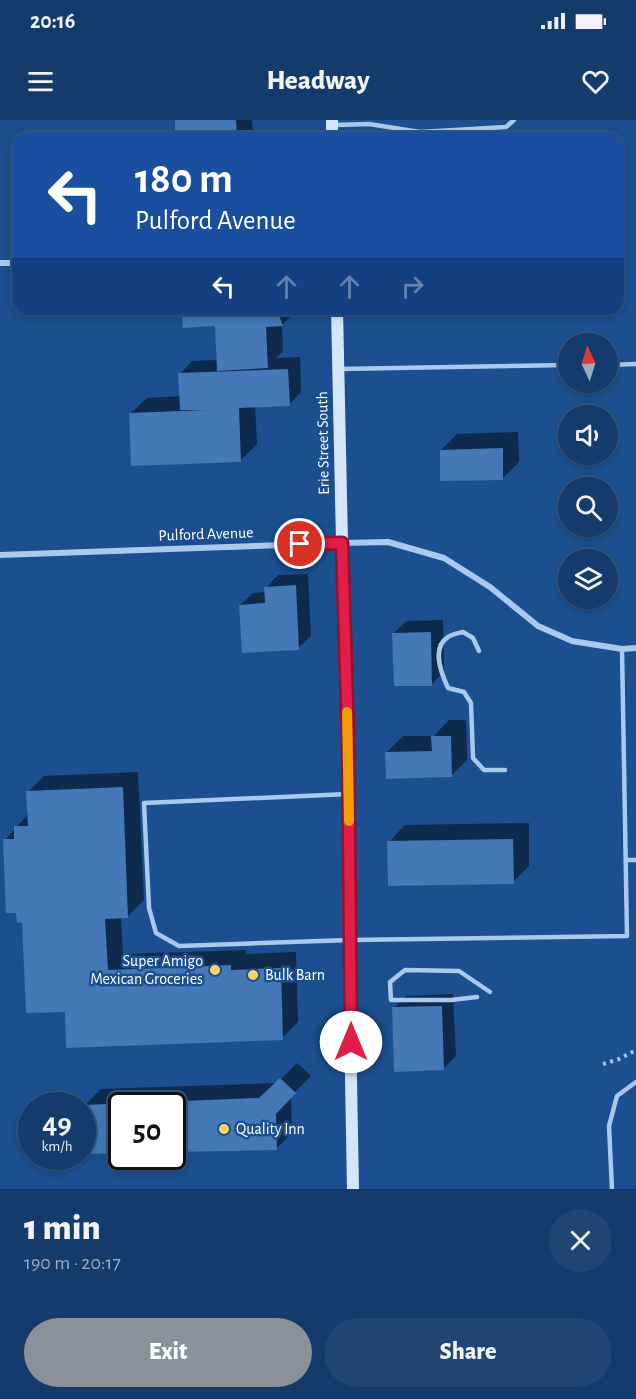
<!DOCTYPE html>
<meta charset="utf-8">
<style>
:root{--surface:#143b6b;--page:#214673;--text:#f1f3f6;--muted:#9dadc1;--line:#33557e;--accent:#8c9099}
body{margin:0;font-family:"Alegreya Sans",sans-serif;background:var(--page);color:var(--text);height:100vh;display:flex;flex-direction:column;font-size:22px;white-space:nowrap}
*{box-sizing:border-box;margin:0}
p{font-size:20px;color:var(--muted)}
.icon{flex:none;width:33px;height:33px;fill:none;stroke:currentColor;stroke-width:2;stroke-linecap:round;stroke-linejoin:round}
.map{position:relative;height:1069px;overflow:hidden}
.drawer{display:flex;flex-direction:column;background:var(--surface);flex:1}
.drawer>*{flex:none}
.banner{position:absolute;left:12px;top:12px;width:612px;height:183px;border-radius:18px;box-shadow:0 3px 9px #0003,0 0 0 2px var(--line);background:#1a4fa0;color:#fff;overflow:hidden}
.needle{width:39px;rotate:356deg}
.controls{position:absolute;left:558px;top:213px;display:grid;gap:12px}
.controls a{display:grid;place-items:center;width:60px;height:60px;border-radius:50%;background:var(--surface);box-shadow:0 3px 9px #0003,0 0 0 2px var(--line);font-size:30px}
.speed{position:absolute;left:18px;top:972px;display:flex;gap:12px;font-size:30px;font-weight:700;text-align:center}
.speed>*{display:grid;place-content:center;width:78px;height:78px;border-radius:50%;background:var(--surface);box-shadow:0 3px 9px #0003,0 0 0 2px var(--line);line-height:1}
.speed small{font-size:15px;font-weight:400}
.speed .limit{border:3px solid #111;border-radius:9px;background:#fff;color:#111}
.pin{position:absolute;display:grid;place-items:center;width:51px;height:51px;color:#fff;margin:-26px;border:3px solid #fff;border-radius:50%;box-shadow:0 2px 6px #0007}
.me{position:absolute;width:66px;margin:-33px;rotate:0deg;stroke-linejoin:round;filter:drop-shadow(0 0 4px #0008)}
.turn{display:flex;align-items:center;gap:21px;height:126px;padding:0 24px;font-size:27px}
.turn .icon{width:78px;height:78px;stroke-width:2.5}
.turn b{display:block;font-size:42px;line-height:51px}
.lanes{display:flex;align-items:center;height:57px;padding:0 24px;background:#0003;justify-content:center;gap:30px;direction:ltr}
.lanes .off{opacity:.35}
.round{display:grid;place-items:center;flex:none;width:63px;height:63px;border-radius:32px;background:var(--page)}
.summary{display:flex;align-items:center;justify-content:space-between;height:102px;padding:0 24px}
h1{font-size:36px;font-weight:800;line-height:45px}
.cta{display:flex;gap:12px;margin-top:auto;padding:12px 24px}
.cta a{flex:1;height:69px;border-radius:36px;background:var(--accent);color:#fff;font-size:24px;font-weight:800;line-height:69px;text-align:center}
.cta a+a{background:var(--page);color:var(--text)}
.status{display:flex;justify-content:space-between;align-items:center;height:42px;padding:0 30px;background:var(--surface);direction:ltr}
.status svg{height:16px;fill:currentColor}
header{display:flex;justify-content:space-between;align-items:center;height:78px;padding:0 24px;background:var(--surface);font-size:27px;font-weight:800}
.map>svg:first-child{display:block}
</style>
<div class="status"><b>20:16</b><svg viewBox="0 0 49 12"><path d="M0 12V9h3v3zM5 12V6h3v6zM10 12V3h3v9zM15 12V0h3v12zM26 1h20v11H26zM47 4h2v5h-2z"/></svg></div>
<header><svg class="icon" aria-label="menu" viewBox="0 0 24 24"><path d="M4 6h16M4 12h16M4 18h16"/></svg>Headway<svg class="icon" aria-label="heart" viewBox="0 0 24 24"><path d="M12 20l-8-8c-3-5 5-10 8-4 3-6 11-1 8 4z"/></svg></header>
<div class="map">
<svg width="636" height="1069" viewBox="0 0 636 1069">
<rect width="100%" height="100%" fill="#1b4f8f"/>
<path fill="#0007" d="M 176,0 L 252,0 L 253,12 L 247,18 L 177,18 Z
M 183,189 L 298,189 L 282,205 L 283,231 L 276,238 L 300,237 L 301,272 L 289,285 L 255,286 L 257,324 L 241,340 L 130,294 L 147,278 L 181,276 L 180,254 L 192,241 L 218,240 L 216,205 L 184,206 Z
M 518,312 L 519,342 L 503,358 L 441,330 L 457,314 Z
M 308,454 L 311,516 L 298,528 L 240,485 L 253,473 L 266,472 L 266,468 L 278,455 Z
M 443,500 L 444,552 L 432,564 L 394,513 L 406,501 Z
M 449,600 L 466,600 L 467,640 L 451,656 L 387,632 L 403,616 L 434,616 Z
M 138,652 L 144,780 L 128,796 L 121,797 L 123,834 L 246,830 L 246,834 L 296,832 L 298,902 L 282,918 L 66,890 L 5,720 L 29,693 L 28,672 L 44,656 Z
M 529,703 L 529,746 L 513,762 L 389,722 L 405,705 Z
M 453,874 L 456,936 L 443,949 L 394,888 L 406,876 Z
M 297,943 L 311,956 L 291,976 L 292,1013 L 276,1029 L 172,986 L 122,986 L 87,1022 L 82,1023 L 82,990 L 85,987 L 85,985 L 101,969 L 277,963 Z"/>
<path fill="#4478b7" d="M 175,0 L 236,0 L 237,18 L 175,18 Z
M 182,189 L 277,190 L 283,206 L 266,207 L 268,248 L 217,251 L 215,206 L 183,208 Z
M 288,249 L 290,286 L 239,288 L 241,342 L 131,346 L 129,293 L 206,290 L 180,290 L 178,253 Z
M 503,328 L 503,360 L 440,361 L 440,330 Z
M 296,465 L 299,530 L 242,533 L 239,485 L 265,483 L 264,467 Z
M 431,512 L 432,566 L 394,566 L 392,513 Z
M 431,616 L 451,616 L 452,657 L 386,659 L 385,632 L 432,631 Z
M 123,667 L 128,798 L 105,799 L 108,850 L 231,845 L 231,850 L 281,848 L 283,920 L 66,928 L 65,892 L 26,893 L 22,802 L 17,803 L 16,793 L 6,793 L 3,719 L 14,719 L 14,706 L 28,706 L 26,671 Z
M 513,719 L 514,764 L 388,766 L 387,721 Z
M 442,886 L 444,950 L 394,952 L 392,887 Z
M 280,958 L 296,973 L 276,994 L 277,1030 L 172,1032 L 172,986 L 122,986 L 122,1033 L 90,1034 L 86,1030 L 86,1024 L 82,1024 L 84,985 L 259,978 Z"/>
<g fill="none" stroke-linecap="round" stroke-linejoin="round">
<path stroke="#a9c9ee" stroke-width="4" stroke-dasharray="3 4.5" stroke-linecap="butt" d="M 603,944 L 619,939 L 636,930"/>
<path stroke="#a9c9ee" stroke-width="4.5" d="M 334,5 L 369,4 L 420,12 L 506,7 L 514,0
M 608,245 L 636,244
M 339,249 L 568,245
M 479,531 L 473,518 L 463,512 C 459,513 452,514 448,517 C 431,528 441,553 448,568 L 464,572 L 471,583 L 473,638 L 484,650 L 505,650
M 348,674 L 144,683 L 149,788 L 156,813 L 179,826 L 350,820 L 627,816 L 622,529
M 627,740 L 636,740
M 477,877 L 451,880 L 391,880 L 390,862 L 405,850 L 459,851 L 490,872
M 612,1069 L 609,1006 L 617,976 L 636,962"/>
<path stroke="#a9c9ee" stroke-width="6" d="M 0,143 L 18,143
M 0,435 L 342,423 L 388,422 L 444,438 L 490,467 L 538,506 L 572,521 L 622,529 L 636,528"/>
<path stroke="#d6e6fa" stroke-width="12" d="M 332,0 L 332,18
M 337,189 L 342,423 L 348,616 L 351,958 L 353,1069"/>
</g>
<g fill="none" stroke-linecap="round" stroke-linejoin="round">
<g stroke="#92132f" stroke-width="15">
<path id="route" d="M 300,424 L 342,423 L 348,615 L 351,922"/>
</g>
<use href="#route" stroke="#e11d48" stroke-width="10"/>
<path stroke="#f59e0b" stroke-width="10" d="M 347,592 L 349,701"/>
</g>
<g fill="#ffd166" stroke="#1b4f8f" stroke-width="2">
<circle cx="215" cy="850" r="6"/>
<circle cx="253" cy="855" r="6"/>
<circle cx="224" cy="1009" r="6"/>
</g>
<g text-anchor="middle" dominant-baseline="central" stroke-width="5" stroke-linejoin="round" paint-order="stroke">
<g font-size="16" fill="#fff" stroke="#1b4f8f">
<text transform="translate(323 323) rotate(-91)">Erie Street South</text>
<text transform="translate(206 414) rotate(-2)">Pulford Avenue</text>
</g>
<g font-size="16" fill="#fff" stroke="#1b4f8f" text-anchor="start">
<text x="203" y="841" text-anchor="end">Super Amigo<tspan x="203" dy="18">Mexican Groceries</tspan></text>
<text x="265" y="855">Bulk Barn</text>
<text x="236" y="1009">Quality Inn</text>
</g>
</g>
</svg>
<div class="controls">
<a><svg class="needle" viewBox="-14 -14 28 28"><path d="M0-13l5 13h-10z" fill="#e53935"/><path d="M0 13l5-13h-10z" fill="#9dadc1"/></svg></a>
<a><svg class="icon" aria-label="sound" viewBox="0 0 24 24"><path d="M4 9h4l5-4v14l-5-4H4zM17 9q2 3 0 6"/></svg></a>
<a><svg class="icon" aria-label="search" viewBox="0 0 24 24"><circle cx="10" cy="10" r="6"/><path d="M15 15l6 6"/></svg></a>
<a><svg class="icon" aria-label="layers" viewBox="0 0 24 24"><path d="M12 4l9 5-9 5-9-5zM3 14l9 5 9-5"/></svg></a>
</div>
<div class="speed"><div>49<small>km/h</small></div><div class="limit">50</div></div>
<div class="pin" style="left:300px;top:424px;background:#d93025"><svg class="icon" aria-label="arrive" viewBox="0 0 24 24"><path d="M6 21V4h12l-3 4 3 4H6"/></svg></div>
<svg class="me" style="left:351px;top:922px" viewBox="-20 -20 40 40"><circle r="19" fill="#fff"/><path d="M0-13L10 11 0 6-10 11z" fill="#e11d48"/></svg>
<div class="banner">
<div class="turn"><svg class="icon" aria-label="left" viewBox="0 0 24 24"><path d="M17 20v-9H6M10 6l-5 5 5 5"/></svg><div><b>180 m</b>Pulford Avenue</div></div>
<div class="lanes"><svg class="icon" aria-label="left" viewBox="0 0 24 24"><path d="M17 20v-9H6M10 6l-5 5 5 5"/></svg><svg class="icon off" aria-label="ahead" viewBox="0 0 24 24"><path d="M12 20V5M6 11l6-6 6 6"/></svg><svg class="icon off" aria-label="ahead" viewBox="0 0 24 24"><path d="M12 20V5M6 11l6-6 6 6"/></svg><svg class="icon off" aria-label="right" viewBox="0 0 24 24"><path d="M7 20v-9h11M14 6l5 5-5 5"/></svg></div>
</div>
</div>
<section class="drawer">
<div class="summary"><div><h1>1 min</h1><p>190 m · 20:17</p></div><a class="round"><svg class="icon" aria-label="close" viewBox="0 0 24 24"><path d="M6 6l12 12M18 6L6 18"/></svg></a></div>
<div class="cta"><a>Exit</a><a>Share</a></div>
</section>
